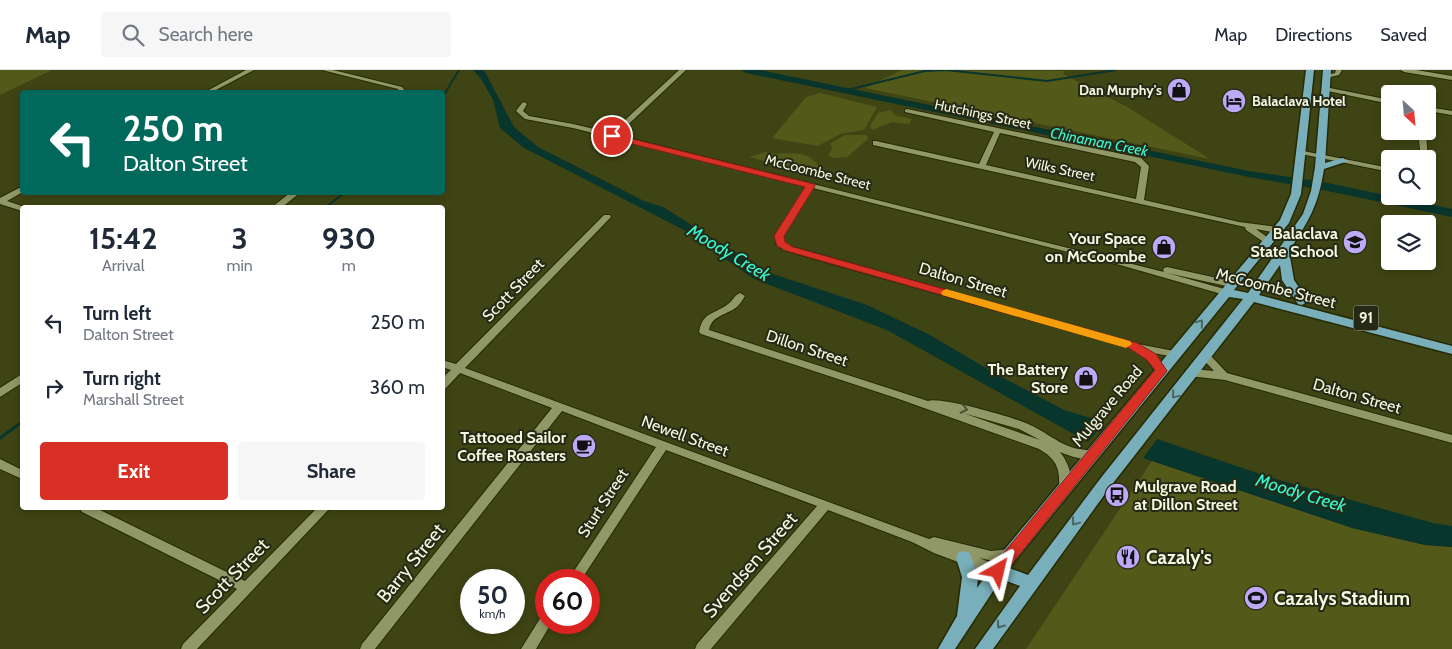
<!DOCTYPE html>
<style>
:root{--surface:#fff;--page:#f6f6f7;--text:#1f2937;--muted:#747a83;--line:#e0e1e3;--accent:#d93025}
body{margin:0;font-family:Cabin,sans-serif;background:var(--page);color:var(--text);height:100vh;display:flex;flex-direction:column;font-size:19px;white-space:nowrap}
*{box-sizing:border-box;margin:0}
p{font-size:16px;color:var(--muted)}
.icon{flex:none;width:28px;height:28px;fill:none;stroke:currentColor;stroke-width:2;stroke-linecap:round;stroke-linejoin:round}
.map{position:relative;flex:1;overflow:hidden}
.drawer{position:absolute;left:20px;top:135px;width:425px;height:305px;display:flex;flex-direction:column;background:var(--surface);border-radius:5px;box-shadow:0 2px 8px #0003}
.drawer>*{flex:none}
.hud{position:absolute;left:20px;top:20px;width:425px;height:105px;border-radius:5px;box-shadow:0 2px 8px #0003;background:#00695c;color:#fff;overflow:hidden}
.needle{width:32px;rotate:154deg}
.fabs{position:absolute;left:1381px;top:15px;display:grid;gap:10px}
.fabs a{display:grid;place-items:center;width:55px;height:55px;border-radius:5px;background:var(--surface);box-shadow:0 2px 8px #0003;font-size:25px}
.speed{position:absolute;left:460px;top:499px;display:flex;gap:10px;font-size:25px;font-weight:700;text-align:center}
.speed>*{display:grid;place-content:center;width:65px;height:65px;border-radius:50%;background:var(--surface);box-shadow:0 2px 8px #0003;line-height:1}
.speed small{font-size:12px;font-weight:400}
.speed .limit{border:8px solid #d22;background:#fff;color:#111}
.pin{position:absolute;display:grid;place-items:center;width:42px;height:42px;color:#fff;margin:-21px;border:2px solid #fff;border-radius:50%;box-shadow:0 1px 5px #0007}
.me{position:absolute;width:55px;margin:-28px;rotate:37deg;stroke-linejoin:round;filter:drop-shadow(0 0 4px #0008)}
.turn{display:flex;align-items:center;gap:18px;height:105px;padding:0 20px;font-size:22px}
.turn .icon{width:65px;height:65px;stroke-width:2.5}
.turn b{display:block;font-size:35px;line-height:42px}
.eta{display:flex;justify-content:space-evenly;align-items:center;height:85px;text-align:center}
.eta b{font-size:30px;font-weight:700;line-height:35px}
.primary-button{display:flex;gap:10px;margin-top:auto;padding:10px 20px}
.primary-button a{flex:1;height:58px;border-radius:5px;background:var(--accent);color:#fff;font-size:20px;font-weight:700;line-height:58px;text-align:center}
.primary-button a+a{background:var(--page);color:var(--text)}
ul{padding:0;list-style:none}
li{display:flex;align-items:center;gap:15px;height:65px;padding:0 20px}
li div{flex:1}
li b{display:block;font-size:19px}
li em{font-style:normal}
header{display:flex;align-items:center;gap:30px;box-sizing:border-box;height:70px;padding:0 25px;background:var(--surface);border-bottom:1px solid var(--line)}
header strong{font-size:24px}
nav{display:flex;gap:28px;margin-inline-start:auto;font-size:18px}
.search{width:350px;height:45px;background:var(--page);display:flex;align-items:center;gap:12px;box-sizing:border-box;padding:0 18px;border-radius:5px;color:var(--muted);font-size:19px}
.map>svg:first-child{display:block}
</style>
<header>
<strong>Map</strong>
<div class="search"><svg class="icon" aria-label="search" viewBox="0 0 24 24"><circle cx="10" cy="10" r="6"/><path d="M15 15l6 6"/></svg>Search here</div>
<nav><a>Map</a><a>Directions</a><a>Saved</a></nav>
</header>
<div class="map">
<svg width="1452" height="579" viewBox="0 0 1452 579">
<rect width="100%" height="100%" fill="#3f4414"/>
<path fill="#535a19" d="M 0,0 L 52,0 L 0,25 Z
M 902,0 L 1065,1 L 1063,4 L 1127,37 L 1210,89 L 865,18 Z
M 820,23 L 877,37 L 864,60 L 840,64 L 818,76 L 772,68 L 806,27 Z
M 890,40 L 897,46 L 912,49 L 909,54 L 892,52 L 872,60 L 870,56 L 878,43 Z
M 845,65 L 867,65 L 868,69 L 847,87 L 833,88 L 828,85 L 832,79 L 831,73 Z
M 765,82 C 785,87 804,76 819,96 L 809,102 L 749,87 Z
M 1152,391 L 1352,458 L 1425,475 L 1452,477 L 1452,579 L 1026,579 Z"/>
<path fill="#08352c" d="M 473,0 L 484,0 L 514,57 L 538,77 L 644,131 L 663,137 L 764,201 L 867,235 L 930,265 L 996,304 L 1064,340 L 1104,352 L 1088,372 L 887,260 L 754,209 L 684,160 L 524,78 L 500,58 L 493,30 L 482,10 Z
M 1157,369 L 1272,408 L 1433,453 L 1452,456 L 1452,477 L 1425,475 L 1352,458 L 1143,388 Z"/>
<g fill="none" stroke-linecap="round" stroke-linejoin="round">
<path stroke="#08352c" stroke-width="2" d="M 847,20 L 925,1 L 946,0 L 1047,11 L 1116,0
M 442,28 L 459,0
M 325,138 L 345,122"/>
<path stroke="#08352c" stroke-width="3" d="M 0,368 L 22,352"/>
<path fill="#08352c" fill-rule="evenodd" d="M 741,0 L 760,0 L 1249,101 L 1323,112 L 1452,139 L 1452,147 L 1323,120 L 1249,107 L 746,3 Z"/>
<g stroke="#262a05" stroke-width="2">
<path id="minor" d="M 246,0 L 254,0 L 212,22 L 205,22 Z
M 322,0 L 333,0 L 402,17 L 406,22 L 400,22 L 398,19 Z
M 679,0 L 686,0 L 617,65 L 1164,202 L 1163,200 L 1164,198 L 1167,197 L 1231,211 L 1236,214 L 1231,217 L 1167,203 L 1228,220 L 1230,222 L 1228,224 L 1225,225 L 1120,195 L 813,118 L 783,165 L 784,173 L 789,176 L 1138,274 L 1179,282 L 1180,284 L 1179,286 L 1175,287 L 1153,283 L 1166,301 L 1161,305 L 1157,304 L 1147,289 L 1137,280 L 783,180 L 776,174 L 775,165 L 807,117 L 573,58 L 525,49 L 516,41 L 522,33 L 524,32 L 527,34 L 523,41 L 529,46 L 573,54 L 611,63 Z
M 1336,0 L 1342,0 L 1339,5 L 1326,8 L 1323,6 L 1335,3 Z
M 1401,0 L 1416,0 L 1452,6 L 1452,10 L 1404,2 Z
M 1325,17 L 1390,30 L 1390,34 L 1323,20 L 1323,18 Z
M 1428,37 L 1452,41 L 1452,45 L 1428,41 Z
M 907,39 L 1141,88 L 1149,96 L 1144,130 L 1239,152 L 1278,157 L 1282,160 L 1278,163 L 1256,159 L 1271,170 L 1272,172 L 1268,175 L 1246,160 L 1245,157 L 873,75 L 873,71 L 876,71 L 979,94 L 994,62 L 905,42 L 905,40 ZM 1000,63 L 1135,92 L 1141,97 L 1136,129 L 986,95 Z
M 1418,61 L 1426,61 L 1428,91 L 1428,89 L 1421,89 Z
M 1298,80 L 1390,98 L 1390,102 L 1301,84 L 1298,84 Z
M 19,118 L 22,118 L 23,122 L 7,131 L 25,137 L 22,138 L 22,141 L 0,134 L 0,128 Z
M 291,122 L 301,122 L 281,138 L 271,138 Z
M 604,145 L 610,145 L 611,147 L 465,298 L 929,469 L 934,467 L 991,481 L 1010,479 L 1014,480 L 1016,484 L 1014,488 C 1003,492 991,491 979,488 L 1002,497 L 1004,501 L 1002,505 L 998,507 L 934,483 L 912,472 L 828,440 L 711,579 L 695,579 L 697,574 L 817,436 L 666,380 L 581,510 L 568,510 L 656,377 L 562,341 L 375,579 L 360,579 L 362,574 L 552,338 L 460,303 L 446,318 L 442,319 L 442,308 L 451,300 L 442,297 L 442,290 L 456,294 Z
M 740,223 L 745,226 C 742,231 739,236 734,239 C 723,246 712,246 709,260 L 928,331 C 939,326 1013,347 1028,354 C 1043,360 1056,372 1071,377 C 1079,380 1087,379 1094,382 L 1096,385 L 1094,388 C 1083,391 1070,386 1060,382 C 1068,392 1074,407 1069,419 L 1065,421 L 1061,419 C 1059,415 1059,412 1059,407 C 1058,393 1051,386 1039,379 L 896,328 L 701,264 L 699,262 C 703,241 714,245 728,234 C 733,231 734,225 740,223 ZM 963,343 L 1019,359 L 1040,370 Z
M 1206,283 L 1210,285 L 1227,303 L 1452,365 L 1452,373 L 1225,310 L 1189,306 L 1188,303 L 1193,299 L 1214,301 L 1201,287 Z
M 22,304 L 22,313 L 0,327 L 0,318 Z
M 0,389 L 22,400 L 22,409 L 0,399 Z
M 80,438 L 96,438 L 245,511 L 317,438 L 330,438 L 197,579 L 181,579 L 183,574 L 237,519 L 82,442 Z
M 546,545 L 546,552 L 552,552 L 536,579 L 521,579 L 541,547 Z"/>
</g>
<g stroke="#262a05" stroke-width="3">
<path id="major" d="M 1306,0 L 1314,0 L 1301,124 L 1289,153 L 1234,220 L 1248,223 L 1303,144 L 1311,121 L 1315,97 L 1323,0 L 1331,0 L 1325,93 L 1343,88 L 1348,91 L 1324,99 C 1318,137 1309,150 1289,181 L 1294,210 L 1308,231 L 1302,235 L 1298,234 L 1282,210 L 1280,195 L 1259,225 L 1452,276 L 1452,284 L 1254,232 L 1110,417 L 993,579 L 975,579 L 1020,516 L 1001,509 L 955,579 L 938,579 L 957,546 L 962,507 L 956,488 L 958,483 L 964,481 L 970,483 L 978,507 L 977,518 L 1005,479 L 1280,150 L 1291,124 ZM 1229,227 L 1243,229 L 1100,409 L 1028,505 L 1009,498 Z"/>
</g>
<use href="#minor" fill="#919867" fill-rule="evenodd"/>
<use href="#major" fill="#79afba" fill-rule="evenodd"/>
</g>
<defs><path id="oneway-chevron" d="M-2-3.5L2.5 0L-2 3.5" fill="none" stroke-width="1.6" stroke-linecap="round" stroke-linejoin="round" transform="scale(1.25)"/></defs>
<g stroke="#4b655f">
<use href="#oneway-chevron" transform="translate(1200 253) rotate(-51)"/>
<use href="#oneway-chevron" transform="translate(1175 325) rotate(130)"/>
<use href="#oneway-chevron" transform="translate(1075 452) rotate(127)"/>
<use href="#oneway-chevron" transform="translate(1000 555) rotate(126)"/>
</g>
<use stroke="#4b5032" href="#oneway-chevron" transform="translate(964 339) rotate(12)"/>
<path fill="#d93025" stroke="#8d1f18" d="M 612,64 L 814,114 L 815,116 L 784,166 L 785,172 L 793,177 L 1137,273 L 1156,284 L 1167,301 L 1003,505 L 998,507 L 993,505 L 990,501 L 993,496 L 1155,300 L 1147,290 L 1129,278 L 787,181 L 777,176 L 774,166 L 805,117 L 609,68 L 609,65 Z"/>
<path fill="#f59e0b" d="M 946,219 L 1130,271 L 1132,274 L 1126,278 L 942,225 L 941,222 Z"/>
<defs>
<g id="shop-disc" transform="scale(1.25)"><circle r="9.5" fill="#bda9f5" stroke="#262915"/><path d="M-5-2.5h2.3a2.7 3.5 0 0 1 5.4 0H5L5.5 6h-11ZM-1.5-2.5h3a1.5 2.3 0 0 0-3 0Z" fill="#111"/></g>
<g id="hotel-disc" transform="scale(1.25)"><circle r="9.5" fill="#bda9f5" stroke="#262915"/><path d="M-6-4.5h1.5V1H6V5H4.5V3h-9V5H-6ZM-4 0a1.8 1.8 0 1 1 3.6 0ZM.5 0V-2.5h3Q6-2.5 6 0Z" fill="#111"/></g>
<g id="school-disc" transform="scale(1.25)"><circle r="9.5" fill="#bda9f5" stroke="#262915"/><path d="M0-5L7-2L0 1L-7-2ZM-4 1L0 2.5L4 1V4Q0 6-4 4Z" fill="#111"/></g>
<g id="cafe-disc" transform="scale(1.25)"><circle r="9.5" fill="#bda9f5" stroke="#262915"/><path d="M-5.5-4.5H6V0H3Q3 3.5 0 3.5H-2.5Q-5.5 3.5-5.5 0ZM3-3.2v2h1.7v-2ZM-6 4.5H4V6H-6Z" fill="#111"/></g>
<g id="bus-disc" transform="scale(1.25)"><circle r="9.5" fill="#bda9f5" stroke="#262915"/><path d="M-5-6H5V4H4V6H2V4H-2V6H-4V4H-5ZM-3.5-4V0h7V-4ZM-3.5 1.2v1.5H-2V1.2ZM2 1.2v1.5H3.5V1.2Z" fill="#111"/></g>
<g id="restaurant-disc" transform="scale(1.25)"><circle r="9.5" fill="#bda9f5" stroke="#262915"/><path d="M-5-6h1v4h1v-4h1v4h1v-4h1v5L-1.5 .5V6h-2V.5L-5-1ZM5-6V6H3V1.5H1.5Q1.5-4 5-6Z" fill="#111"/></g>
<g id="stadium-disc" transform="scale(1.25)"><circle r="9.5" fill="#bda9f5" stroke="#262915"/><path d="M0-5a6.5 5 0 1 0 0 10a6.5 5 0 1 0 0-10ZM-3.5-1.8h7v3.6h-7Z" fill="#111"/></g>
</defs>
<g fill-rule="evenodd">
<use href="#shop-disc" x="1179" y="20"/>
<use href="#hotel-disc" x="1234" y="31"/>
<use href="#school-disc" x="1355" y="172"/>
<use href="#shop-disc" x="1164" y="177"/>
<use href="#shop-disc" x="1086" y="308"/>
<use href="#cafe-disc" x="584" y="376"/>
<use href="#bus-disc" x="1117" y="425"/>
<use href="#restaurant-disc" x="1128" y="487"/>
<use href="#stadium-disc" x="1256" y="528"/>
</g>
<g text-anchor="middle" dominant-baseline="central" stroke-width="4" stroke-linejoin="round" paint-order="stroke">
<g font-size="14" font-weight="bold" fill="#f4f8de" stroke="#262915" text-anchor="end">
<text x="1162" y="20">Dan Murphy's</text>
<text x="1252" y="31" text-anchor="start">Balaclava Hotel</text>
</g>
<g font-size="14" fill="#f4f8de" stroke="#262915">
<text transform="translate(983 44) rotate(12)">Hutchings Street</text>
<text transform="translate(1060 99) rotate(12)">Wilks Street</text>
<text transform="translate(818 102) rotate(14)">McCoombe Street</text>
</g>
<g font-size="15" font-style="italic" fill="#36f8d3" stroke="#262915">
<text transform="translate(1099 72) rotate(11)">Chinaman Creek</text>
</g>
<rect fill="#262915" stroke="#b6baa2" stroke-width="1" x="1353.5" y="235.5" width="25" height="25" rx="4"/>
<g font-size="15" font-weight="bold" fill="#f4f8de">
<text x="1366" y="248">91</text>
</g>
<g font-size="16" font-weight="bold" fill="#f4f8de" stroke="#262915" text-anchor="end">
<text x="1338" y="163">Balaclava<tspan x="1338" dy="18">State School</tspan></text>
<text x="1146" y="168">Your Space<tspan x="1146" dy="18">on McCoombe</tspan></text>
<text x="1068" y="299">The Battery<tspan x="1068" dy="18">Store</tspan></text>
<text x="566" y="367">Tattooed Sailor<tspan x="566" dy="18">Coffee Roasters</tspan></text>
<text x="1134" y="416" text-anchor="start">Mulgrave Road<tspan x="1134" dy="18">at Dillon Street</tspan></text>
</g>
<g font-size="16" fill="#f4f8de" stroke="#262915">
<text transform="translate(963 210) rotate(16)">Dalton Street</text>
<text transform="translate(1276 218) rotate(14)">McCoombe Street</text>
<text transform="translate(513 220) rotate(-46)">Scott Street</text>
<text transform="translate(807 278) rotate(18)">Dillon Street</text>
<text transform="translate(1357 326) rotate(16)">Dalton Street</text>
<text transform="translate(1107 336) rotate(-50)">Mulgrave Road</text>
<text transform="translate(685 366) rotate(20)">Newell Street</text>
<text transform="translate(603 433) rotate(-57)">Sturt Street</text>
</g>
<g font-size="18" font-style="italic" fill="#36f8d3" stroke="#262915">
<text transform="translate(729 183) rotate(31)">Moody Creek</text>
<text transform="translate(1301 423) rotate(17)">Moody Creek</text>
</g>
<g font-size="19" font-weight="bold" fill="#f4f8de" stroke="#262915" text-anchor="start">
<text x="1146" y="487">Cazaly's</text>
<text x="1274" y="528">Cazalys Stadium</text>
</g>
<g font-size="19" fill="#f4f8de" stroke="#262915">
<text transform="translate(411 493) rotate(-51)">Barry Street</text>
<text transform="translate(750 495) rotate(-49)">Svendsen Street</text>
<text transform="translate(232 506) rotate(-46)">Scott Street</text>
</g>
</g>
</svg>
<div class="fabs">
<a><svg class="needle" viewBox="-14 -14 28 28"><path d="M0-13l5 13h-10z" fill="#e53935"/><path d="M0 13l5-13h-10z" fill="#747a83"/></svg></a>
<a><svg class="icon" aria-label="search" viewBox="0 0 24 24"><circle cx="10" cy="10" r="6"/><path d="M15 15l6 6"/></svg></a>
<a><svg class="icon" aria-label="layers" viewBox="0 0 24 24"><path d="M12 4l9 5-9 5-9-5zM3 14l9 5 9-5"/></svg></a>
</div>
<div class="speed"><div>50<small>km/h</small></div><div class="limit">60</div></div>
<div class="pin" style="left:612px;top:66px;background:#d93025"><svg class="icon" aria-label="arrive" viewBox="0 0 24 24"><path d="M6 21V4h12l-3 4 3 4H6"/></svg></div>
<svg class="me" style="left:998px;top:501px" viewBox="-20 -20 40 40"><path d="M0-17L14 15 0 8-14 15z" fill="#d93025" stroke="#fff" stroke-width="4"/></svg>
<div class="hud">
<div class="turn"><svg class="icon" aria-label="left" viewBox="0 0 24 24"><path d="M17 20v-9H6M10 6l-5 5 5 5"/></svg><div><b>250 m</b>Dalton Street</div></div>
</div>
<section class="drawer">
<div class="eta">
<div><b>15:42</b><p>Arrival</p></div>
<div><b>3</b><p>min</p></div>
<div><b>930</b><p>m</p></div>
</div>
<ul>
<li><svg class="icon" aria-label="left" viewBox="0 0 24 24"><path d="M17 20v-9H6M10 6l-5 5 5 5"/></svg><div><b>Turn left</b><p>Dalton Street</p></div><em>250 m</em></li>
<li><svg class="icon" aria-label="right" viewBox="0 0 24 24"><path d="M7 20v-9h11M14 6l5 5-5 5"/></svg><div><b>Turn right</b><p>Marshall Street</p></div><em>360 m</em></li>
</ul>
<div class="primary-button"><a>Exit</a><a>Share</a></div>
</section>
</div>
